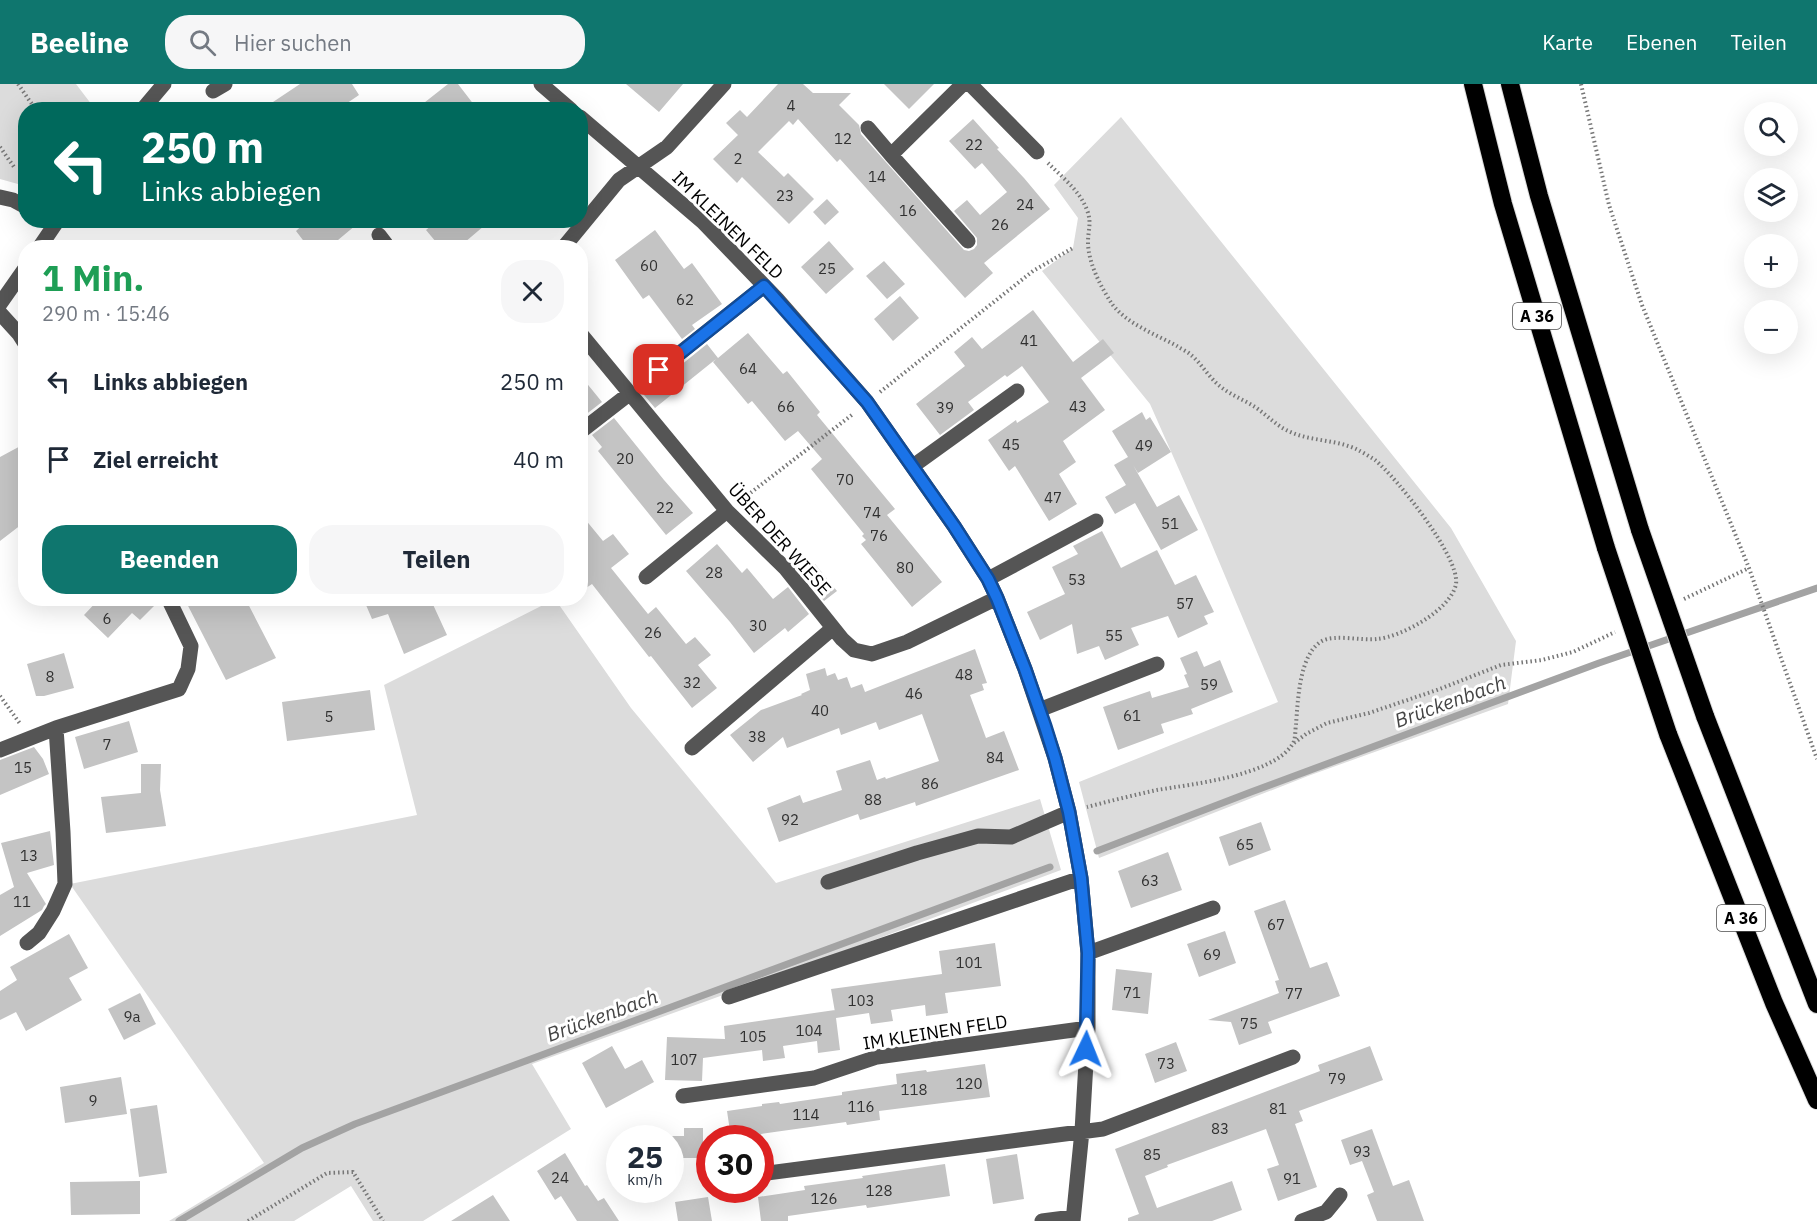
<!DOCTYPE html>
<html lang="de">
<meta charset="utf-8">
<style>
:root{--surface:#fff;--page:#f6f6f7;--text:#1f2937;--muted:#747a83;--accent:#0f766e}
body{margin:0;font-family:"IBM Plex Sans",sans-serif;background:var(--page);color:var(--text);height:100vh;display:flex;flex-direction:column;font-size:22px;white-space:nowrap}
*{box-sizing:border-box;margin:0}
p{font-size:20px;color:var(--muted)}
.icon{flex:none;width:33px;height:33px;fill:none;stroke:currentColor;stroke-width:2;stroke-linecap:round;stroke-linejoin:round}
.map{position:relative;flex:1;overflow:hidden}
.side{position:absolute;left:18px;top:156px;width:570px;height:366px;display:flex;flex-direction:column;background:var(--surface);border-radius:24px;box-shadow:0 6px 24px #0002}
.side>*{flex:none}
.banner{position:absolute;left:18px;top:18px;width:570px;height:126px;border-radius:24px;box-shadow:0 6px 24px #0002;background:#00695c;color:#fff;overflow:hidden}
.controls{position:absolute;left:1744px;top:18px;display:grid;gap:12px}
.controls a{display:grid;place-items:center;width:54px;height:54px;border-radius:50%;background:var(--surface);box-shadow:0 6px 24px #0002;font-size:30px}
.speed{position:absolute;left:606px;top:1041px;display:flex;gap:12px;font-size:30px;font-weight:700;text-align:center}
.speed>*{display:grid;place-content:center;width:78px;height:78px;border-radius:50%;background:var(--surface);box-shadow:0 6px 24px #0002;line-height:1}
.speed small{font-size:15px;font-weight:400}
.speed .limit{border:9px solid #d22;background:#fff;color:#111}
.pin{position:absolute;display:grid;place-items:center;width:51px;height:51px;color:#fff;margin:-26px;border-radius:12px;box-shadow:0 3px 9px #0006}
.me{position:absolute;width:66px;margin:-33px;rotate:2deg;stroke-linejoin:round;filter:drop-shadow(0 0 4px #0008)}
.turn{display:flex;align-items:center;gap:21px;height:126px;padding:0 24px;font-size:27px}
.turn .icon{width:78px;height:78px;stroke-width:2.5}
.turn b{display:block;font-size:42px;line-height:51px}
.round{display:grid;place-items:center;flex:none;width:63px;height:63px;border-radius:24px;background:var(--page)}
.headline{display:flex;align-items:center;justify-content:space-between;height:102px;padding:0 24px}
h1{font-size:36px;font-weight:700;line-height:45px;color:#1e9e55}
.primary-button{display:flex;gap:12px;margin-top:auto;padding:12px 24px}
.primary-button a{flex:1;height:69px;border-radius:24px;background:var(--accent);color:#fff;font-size:24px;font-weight:700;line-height:69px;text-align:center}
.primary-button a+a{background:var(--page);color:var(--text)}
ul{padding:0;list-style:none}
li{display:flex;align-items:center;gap:18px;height:78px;padding:0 24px}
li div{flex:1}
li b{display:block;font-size:22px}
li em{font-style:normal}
header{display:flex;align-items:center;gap:36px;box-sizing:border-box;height:84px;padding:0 30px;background:var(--accent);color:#fff}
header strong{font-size:28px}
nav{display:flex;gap:33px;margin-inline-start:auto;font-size:21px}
.search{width:420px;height:54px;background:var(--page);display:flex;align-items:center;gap:15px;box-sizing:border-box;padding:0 21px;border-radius:24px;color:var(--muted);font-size:22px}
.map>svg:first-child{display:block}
</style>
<header>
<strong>Beeline</strong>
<div class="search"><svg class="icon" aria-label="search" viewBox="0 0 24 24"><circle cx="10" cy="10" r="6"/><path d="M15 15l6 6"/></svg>Hier suchen</div>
<nav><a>Karte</a><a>Ebenen</a><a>Teilen</a></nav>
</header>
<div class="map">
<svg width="1817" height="1137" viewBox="0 0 1817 1137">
<rect width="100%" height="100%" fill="#fff"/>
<path fill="#dcdcdc" d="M 0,0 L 76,0 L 95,25 L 26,26 L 25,102 L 0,95 Z
M 1121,33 L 1451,444 L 1516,557 L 1508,620 L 1308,692 L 1099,774 L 1079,698 L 1278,618 L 1207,449 L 1150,320 L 1042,187 L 1073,164 L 1078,134 L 1054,101 Z
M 555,515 L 631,624 L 776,799 L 1040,715 L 1061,786 L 834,871 L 532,980 L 571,1045 L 423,1137 L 373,1137 L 351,1102 L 294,1137 L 169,1137 L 264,1079 L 70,800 L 417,731 L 384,601 Z"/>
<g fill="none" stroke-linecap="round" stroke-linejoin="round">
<path stroke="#a3a3a3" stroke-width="7" d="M 1097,767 L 1251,708 L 1599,579 L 1817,504
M 179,1137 L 302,1064 L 355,1040 L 1050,783"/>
</g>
<path fill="#c4c4c4" d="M 300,0 L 352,0 L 359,11 L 337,26 L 261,26 Z
M 448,0 L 458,0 L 478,26 L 415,26 Z
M 626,0 L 683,0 L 659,28 Z
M 778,0 L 803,0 L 813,9 L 851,9 L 839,21 L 859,41 L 861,50 L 964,166 L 969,167 L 974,165 L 977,161 L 977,154 L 954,127 L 967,116 L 980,131 L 1007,108 L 982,79 L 975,85 L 949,57 L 973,35 L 999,64 L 997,65 L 1024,94 L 1050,125 L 984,179 L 993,189 L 965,214 L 840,75 L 837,78 L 798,35 L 793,41 L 789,37 L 758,68 L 784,93 L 788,89 L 814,115 L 789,140 L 742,93 L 737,99 L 713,75 L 738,51 L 726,39 L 740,26 L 747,33 Z
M 884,0 L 934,0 L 909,25 Z
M 827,115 L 839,128 L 825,141 L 813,128 Z
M 308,136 L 362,136 L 338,156 L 345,164 L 309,164 L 296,147 Z
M 438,136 L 491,136 L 458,164 L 441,164 L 426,146 Z
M 655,146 L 684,185 L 692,179 L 722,220 L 692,241 L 695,245 L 682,255 L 649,211 L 643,215 L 615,176 Z
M 829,157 L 854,185 L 826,210 L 801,183 Z
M 884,177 L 905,200 L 887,215 L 866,192 Z
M 900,212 L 919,234 L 893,257 L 874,235 Z
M 1033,226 L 1073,278 L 1103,255 L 1114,269 L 1081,294 L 1105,326 L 1063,357 L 1076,378 L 1059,390 L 1077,420 L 1049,437 L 1015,382 L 1009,387 L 988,356 L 1016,336 L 1017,339 L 1049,318 L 1022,282 L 1007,293 L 1005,291 L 968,318 L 974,326 L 940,351 L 916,320 L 965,282 L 954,268 L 972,253 L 982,265 Z
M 748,249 L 783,290 L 787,287 L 820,328 L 817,331 L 895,425 L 887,431 L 942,498 L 912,523 L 861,460 L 866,456 L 862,452 L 864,450 L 811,385 L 822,375 L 798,347 L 785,357 L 752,317 L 748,320 L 713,278 L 716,275 L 655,324 L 644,311 L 707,260 L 718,274 Z
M 580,291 L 602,318 L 580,335 Z
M 1142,328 L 1146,336 L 1150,333 L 1171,368 L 1138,389 L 1133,381 L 1157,423 L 1179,411 L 1198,446 L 1161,466 L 1135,419 L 1115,430 L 1105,413 L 1126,401 L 1114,381 L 1128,373 L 1112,347 Z
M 614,334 L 664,396 L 693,429 L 666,451 L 598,367 L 602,363 L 592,351 Z
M 26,359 L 26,437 L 0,457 L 0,373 Z
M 580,429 L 603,457 L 613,450 L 629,470 L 611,484 L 648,530 L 656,523 L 686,560 L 695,553 L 711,571 L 698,581 L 717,604 L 692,624 L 651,572 L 649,573 L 592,500 L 580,508 Z
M 1102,447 L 1121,484 L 1157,466 L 1175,501 L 1196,491 L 1214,528 L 1204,532 L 1208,540 L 1178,554 L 1168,532 L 1131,544 L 1139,561 L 1105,576 L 1099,562 L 1077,570 L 1072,540 L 1040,556 L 1027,528 L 1065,510 L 1052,483 L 1078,470 L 1073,462 Z
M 717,460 L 742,489 L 747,484 L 773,515 L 788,503 L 809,530 L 788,548 L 785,544 L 754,569 L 730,538 L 686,487 Z
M 815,480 L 837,507 L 824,517 L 802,490 Z
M 100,514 L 158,514 L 159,517 L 140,536 L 132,529 L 108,554 L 84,531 Z
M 184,514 L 245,514 L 276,574 L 226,596 Z
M 363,514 L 430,514 L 447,551 L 404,570 L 388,530 L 372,535 Z
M 975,565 L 987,599 L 982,600 L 984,606 L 970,611 L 986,654 L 1004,647 L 1019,686 L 916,722 L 915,718 L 860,736 L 858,730 L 779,758 L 767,724 L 800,711 L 803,719 L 842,706 L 836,687 L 870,676 L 877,696 L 885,693 L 886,695 L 939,677 L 922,630 L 879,646 L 876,638 L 841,651 L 839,644 L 787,664 L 783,653 L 753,678 L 730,651 L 761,626 L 802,611 L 801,610 L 810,606 L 806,590 L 825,584 L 827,592 L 835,589 L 838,596 L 847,593 L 851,604 L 862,600 L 865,608 Z
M 1197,567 L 1204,583 L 1220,576 L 1233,608 L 1191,625 L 1193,630 L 1161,640 L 1164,649 L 1118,666 L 1103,623 L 1150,607 L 1152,614 L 1189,603 L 1184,591 L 1187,590 L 1180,574 Z
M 64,569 L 74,604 L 44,612 L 36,612 L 27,580 Z
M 370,606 L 375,646 L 287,657 L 282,618 Z
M 129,637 L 138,668 L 84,685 L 75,653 Z
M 34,663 L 43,675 L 49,690 L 0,711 L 0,676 Z
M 141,680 L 161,680 L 160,706 L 166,742 L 106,749 L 101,713 L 141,709 Z
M 1261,738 L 1271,766 L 1229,782 L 1219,753 Z
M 50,747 L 54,781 L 27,789 L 46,820 L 44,822 L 42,826 L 0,852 L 0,811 L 14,803 L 1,759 Z
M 1168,768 L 1182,806 L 1131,824 L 1118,787 Z
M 1285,816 L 1310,884 L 1327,878 L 1340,912 L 1268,938 L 1272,949 L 1239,961 L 1231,938 L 1208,936 L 1279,909 L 1275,897 L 1279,896 L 1254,827 Z
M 1225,847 L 1236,879 L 1199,893 L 1187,860 Z
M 69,850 L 88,884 L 69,894 L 82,916 L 26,947 L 16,928 L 0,936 L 0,907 L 17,896 L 10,883 Z
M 995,859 L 1001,902 L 945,909 L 948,929 L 926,932 L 925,921 L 891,926 L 893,937 L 871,940 L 869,929 L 836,934 L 831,905 L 942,890 L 939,867 Z
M 1116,885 L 1152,889 L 1148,930 L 1112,926 Z
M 140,909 L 156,940 L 124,956 L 108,925 Z
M 835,926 L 840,966 L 818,969 L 817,957 L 783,962 L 785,974 L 763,977 L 762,966 L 703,974 L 702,997 L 665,996 L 667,953 L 725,955 L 724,942 Z
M 1176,958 L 1187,987 L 1155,999 L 1145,970 Z
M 612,962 L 625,985 L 642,976 L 654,998 L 606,1024 L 582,979 Z
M 1370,962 L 1383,996 L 1299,1027 L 1303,1037 L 1295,1040 L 1317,1103 L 1278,1117 L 1267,1085 L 1279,1081 L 1266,1045 L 1167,1081 L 1168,1083 L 1145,1092 L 1157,1124 L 1232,1097 L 1242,1126 L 1212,1137 L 1128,1137 L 1128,1134 L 1139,1130 L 1115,1065 L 1320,987 L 1318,981 Z
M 985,980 L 990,1013 L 879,1027 L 880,1036 L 847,1041 L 846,1038 L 761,1050 L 762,1054 L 731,1054 L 727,1027 L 762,1022 L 762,1020 L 779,1018 L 780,1020 L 842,1011 L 842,1008 L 897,1000 L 896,990 L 926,986 L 927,988 Z
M 121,993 L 127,1030 L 65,1039 L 60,1003 Z
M 157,1021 L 167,1089 L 139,1093 L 130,1025 Z
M 684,1044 L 703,1044 L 703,1074 L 670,1074 L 670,1052 L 684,1052 Z
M 1372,1045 L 1393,1102 L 1409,1096 L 1424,1137 L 1377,1137 L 1367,1111 L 1374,1108 L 1362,1077 L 1350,1081 L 1341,1056 Z
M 565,1069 L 585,1102 L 587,1101 L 598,1117 L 604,1114 L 619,1137 L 577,1137 L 561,1112 L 555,1116 L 537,1087 Z
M 1017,1070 L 1024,1115 L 993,1120 L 986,1075 Z
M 945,1080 L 950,1112 L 867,1124 L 866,1121 L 788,1132 L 788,1137 L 761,1137 L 758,1113 L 805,1106 L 804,1102 L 863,1094 L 862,1092 Z
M 140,1097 L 140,1130 L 71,1131 L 70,1098 Z
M 493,1111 L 510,1137 L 451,1137 Z
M 708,1113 L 712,1137 L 678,1137 L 675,1118 Z"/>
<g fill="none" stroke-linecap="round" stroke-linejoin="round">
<g stroke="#dbdbdb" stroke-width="20">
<path id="highway" d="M 1473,0 L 1503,120 L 1606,464
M 1510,0 L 1539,112 L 1640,446
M 1705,632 L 1817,920
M 1668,650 L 1774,919 L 1817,1016"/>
</g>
<path stroke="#777" stroke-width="4" stroke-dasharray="1.5 3" stroke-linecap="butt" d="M 18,0 L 36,26
M 1581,0 L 1609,121 L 1642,221 L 1749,484 L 1817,675
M 0,63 L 14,83
M 1048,79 C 1062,93 1080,107 1087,126 C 1092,139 1088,146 1088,158 C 1088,179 1101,203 1112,220 C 1127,240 1155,250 1177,262 C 1181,265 1187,267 1191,271 C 1202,280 1209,294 1221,303 C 1231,311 1244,316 1255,323 C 1264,329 1272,337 1281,343 C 1304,358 1332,354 1356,365 C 1362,368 1369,372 1375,376 C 1396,393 1460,473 1456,500 C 1451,526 1401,553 1377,555 C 1362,557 1335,550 1322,557 C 1299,570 1298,617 1296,640 C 1295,646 1296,656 1292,661 C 1271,692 1192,700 1157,706 C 1134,711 1110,717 1087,723
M 880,308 L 1033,187 L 1073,164
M 740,417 L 853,330
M 1684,515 L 1749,484
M 0,612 L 21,641
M 1294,659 L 1306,650 L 1327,639 L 1369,629 L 1437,606 L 1501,581 L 1542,576 L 1573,568 L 1615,548
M 248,1137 L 327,1089 L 353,1088 L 383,1137"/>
<path stroke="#555" stroke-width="15" d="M 541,0 L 571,26
M 970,0 L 1037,68
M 213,7 L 225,0
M 142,26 L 164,0
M 580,33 L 703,138 L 777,215 L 867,318 L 954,442 L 988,495 L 997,514 L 1025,585 L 1055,674 L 1069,728 L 1081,794 L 1088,869 L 1088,944 L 1082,1047 L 1073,1137
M 868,44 L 891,71 L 963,0
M 891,71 L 968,157
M 0,113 L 13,116 L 26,123
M 379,151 L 389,164
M 39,164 L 58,136
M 563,164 L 619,96 L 667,63 L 724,0
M 0,220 L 26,183
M 0,229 L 19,250 L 26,261
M 580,249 L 727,427 L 786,485 L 842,555 L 854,566 L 872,570 L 907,558 L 997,514
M 642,299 L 764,202
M 580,348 L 629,310
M 913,382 L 1017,307
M 646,493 L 727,427
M 988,495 L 1096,437
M 1039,626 L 1157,580
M 692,664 L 833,544
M 0,666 L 56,644 L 179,605 L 188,585 L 191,562 L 168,514
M 828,798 L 917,769 L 978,752 L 1011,753 L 1069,728
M 27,859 L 39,849 L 53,827 L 65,800 L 63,748 L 56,644
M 1088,869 L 1213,824
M 729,913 L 1081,794
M 683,1012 L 814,994 L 877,973 L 1088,944
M 760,1090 L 1103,1045 L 1293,973
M 1042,1137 L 1073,1133
M 1302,1137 L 1326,1128 L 1340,1111"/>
<use href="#highway" stroke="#000" stroke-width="18"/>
<g stroke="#dbdbdb" stroke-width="20" stroke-linecap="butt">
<path id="highway-bridge" d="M 1640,446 L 1705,632
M 1606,464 L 1668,650"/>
</g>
<use href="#highway-bridge" stroke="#000" stroke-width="18"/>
</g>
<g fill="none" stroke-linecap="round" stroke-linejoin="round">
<g stroke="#114b97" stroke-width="15">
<path id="route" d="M 659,286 L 764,202 L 867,318 L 954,442 L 988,495 L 997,514 L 1025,585 L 1045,642 L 1055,674 L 1069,728 L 1081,794 L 1088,869 L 1086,965"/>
</g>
<use href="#route" stroke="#1a73e8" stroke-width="10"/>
</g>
<g text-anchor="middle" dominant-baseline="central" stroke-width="6" stroke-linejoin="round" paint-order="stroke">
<g font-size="15" fill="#313131">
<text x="791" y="21">4</text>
<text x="843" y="54">12</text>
<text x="974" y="60">22</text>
<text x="738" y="74">2</text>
<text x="877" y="92">14</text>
<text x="785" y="111">23</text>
<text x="1025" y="120">24</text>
<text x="908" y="126">16</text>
<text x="1000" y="140">26</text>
<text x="649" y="181">60</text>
<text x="827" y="184">25</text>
<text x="685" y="215">62</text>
<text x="1029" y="256">41</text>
<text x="748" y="284">64</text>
<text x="786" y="322">66</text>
<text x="1078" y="322">43</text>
<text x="945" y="323">39</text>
<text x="1011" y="360">45</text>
<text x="1144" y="361">49</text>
<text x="625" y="374">20</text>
<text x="845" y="395">70</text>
<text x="1053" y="413">47</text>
<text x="665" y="423">22</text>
<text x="872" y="428">74</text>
<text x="1170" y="439">51</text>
<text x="879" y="451">76</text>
<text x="905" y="483">80</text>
<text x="714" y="488">28</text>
<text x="1077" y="495">53</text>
<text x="1185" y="519">57</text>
<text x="107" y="534">6</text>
<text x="758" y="541">30</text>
<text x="653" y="548">26</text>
<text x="1114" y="551">55</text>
<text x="964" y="590">48</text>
<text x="50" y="592">8</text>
<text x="692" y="598">32</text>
<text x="1209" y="600">59</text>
<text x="914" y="609">46</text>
<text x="820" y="626">40</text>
<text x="1132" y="631">61</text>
<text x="329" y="632">5</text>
<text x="757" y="652">38</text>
<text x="107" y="660">7</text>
<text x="995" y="673">84</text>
<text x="23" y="683">15</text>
<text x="930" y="699">86</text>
<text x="873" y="715">88</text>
<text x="790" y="735">92</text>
<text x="1245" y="760">65</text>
<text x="29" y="771">13</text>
<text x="1150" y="796">63</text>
<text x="22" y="817">11</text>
<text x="1276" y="840">67</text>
<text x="1212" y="870">69</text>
<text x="969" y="878">101</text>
<text x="1132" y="908">71</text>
<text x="1294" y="909">77</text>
<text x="861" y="916">103</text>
<text x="132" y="932">9a</text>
<text x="1249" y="939">75</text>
<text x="809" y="946">104</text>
<text x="753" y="952">105</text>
<text x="684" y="975">107</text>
<text x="1166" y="979">73</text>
<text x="1337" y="994">79</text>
<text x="969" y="999">120</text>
<text x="914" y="1005">118</text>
<text x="93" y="1016">9</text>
<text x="861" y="1022">116</text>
<text x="1278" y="1024">81</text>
<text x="806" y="1030">114</text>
<text x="1220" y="1044">83</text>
<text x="1362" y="1067">93</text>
<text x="1152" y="1070">85</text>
<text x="560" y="1093">24</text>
<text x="1292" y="1094">91</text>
<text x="879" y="1106">128</text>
<text x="824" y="1114">126</text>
</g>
<g fill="#fff" stroke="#4c4c4c" stroke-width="1.5">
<rect x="1513" y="219" width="48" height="26" rx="4.5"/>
<rect x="1717" y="821" width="48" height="26" rx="4.5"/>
</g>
<g font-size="16" font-weight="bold" fill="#000">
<text x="1537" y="232">A 36</text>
<text x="1741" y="834">A 36</text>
</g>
<g font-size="18" fill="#000" stroke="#fff">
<text transform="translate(728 141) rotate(44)">IM KLEINEN FELD</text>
<text transform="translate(780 455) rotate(48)">ÜBER DER WIESE</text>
<text transform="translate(935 948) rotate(-9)">IM KLEINEN FELD</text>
</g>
<g font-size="20" font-style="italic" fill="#444" stroke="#fff">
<text transform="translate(1450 617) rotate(-20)">Brückenbach</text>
<text transform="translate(602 931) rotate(-20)">Brückenbach</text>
</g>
</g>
</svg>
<div class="controls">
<a><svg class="icon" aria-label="search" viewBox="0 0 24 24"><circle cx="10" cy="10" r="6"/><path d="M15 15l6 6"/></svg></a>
<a><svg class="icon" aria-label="layers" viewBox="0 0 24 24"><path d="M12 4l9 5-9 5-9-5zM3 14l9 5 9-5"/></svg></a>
<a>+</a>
<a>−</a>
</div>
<div class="speed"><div>25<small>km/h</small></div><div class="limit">30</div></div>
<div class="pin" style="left:659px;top:286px;background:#d93025"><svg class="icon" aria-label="arrive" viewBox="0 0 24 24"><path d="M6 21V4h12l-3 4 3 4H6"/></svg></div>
<svg class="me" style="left:1086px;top:965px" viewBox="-20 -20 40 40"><path d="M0-17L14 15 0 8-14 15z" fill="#1a73e8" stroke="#fff" stroke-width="4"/></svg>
<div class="banner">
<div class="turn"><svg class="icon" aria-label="left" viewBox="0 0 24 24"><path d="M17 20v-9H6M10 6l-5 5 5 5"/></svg><div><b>250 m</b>Links abbiegen</div></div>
</div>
<section class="side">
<div class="headline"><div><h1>1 Min.</h1><p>290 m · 15:46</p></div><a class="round"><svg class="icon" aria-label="close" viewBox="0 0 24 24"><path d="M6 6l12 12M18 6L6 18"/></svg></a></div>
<ul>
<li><svg class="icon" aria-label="left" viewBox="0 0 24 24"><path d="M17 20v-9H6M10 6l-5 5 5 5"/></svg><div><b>Links abbiegen</b></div><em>250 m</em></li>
<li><svg class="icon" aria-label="arrive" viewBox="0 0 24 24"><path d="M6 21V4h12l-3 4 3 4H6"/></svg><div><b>Ziel erreicht</b></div><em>40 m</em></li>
</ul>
<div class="primary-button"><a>Beenden</a><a>Teilen</a></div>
</section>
</div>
